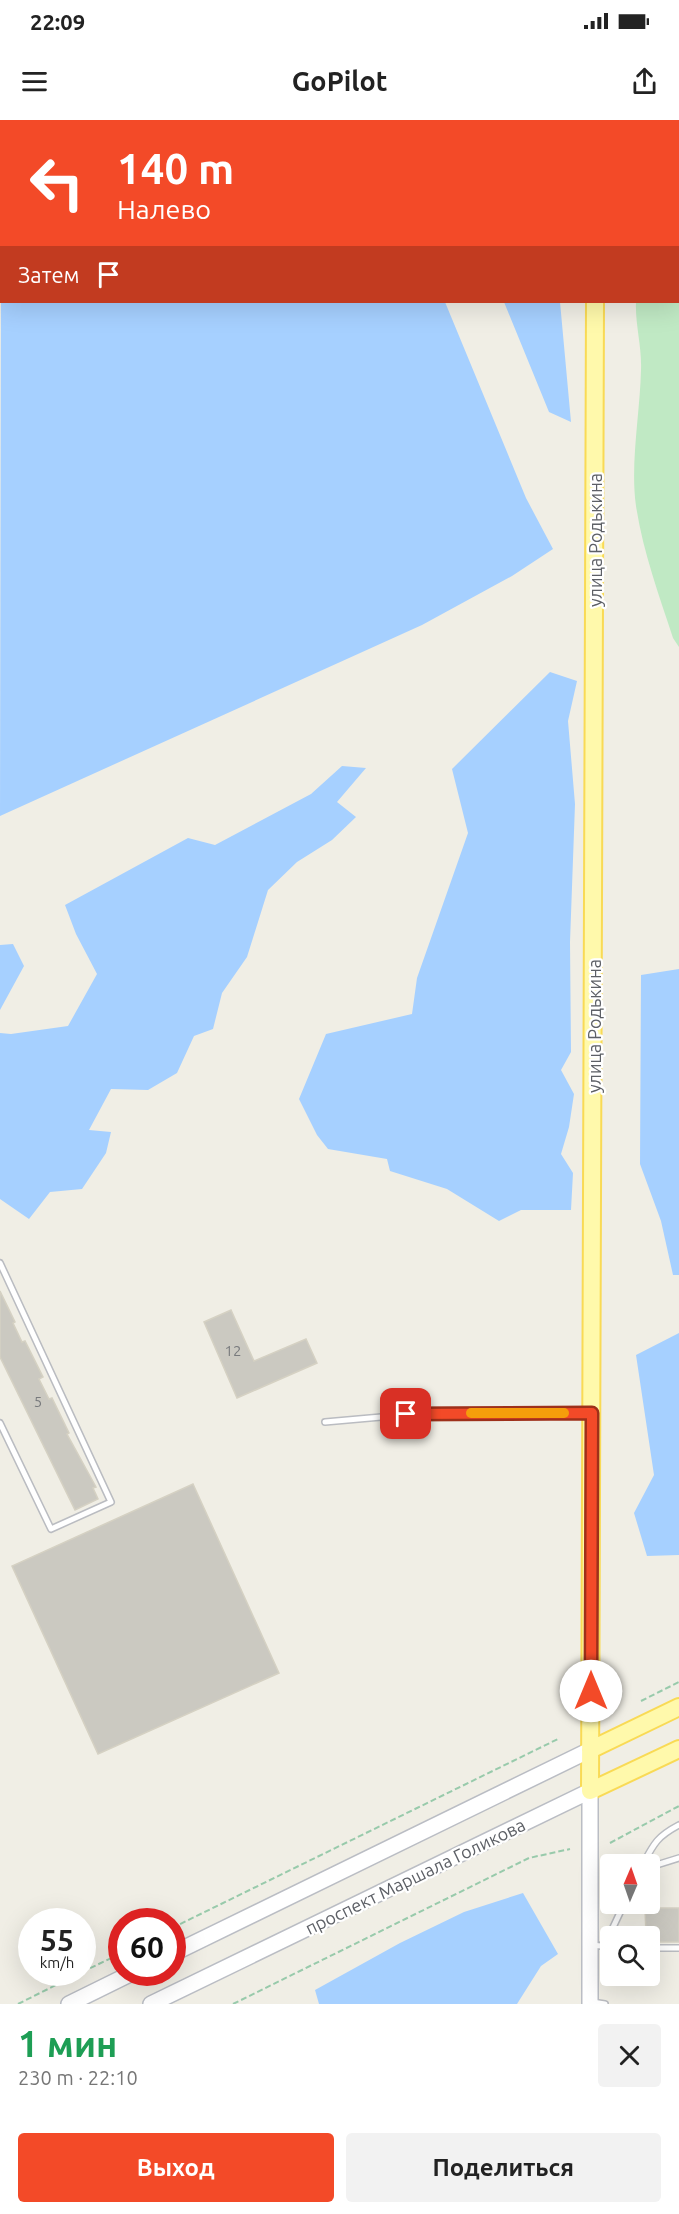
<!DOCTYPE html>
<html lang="ru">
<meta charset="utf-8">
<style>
:root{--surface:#fff;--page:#f2f2f2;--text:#222;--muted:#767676;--accent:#f34a28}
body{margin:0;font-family:Ubuntu,sans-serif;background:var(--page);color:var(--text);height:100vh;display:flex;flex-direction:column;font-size:22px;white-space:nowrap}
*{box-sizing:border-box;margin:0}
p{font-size:20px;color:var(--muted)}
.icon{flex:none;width:33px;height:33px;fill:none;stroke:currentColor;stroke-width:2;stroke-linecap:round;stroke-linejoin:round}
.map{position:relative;height:1884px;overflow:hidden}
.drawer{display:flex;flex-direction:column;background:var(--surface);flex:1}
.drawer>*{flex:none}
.hud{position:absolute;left:0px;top:0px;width:680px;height:183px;box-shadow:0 6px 24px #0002;background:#f34a28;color:#fff;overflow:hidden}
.needle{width:39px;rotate:2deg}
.fabs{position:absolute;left:600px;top:1734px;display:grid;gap:12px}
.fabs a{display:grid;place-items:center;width:60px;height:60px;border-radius:6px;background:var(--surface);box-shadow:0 6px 24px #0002;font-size:30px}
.speed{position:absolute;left:18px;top:1788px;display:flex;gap:12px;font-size:30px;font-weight:700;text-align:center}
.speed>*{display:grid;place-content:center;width:78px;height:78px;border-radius:50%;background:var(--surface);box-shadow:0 6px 24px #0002;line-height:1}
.speed small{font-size:15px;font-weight:400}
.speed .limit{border:9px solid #d22;background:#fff;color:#111}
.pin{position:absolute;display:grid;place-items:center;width:51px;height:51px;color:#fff;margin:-26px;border-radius:12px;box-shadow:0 3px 9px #0006}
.me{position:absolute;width:66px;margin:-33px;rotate:0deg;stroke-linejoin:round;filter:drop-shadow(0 0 4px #0008)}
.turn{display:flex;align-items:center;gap:21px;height:126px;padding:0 18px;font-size:27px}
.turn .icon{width:78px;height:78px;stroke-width:2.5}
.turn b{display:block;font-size:42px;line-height:51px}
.then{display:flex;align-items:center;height:57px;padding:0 18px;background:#0003;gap:12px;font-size:22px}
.round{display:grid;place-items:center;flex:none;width:63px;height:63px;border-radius:6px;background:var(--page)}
.head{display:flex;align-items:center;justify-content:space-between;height:102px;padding:0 18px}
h1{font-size:36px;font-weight:600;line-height:45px;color:#1e9e55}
.primary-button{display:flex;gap:12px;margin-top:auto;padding:12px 18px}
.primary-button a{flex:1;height:69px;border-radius:6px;background:var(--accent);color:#fff;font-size:24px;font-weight:600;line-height:69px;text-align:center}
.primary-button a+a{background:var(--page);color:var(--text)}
.status{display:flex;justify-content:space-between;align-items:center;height:42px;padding:0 30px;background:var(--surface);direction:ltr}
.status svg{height:16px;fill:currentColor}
header{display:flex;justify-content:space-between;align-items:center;height:78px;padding:0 18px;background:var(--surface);font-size:27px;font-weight:600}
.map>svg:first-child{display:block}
</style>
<div class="status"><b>22:09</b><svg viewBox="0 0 49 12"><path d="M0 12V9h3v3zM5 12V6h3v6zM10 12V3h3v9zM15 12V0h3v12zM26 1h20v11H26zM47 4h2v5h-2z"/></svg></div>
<header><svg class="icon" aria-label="menu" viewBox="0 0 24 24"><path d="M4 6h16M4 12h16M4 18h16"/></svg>GoPilot<svg class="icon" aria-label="share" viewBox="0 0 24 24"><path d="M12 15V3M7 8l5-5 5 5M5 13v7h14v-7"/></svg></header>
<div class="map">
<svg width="679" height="1884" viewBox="0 0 679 1884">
<rect width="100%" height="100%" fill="#f0eee5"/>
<path fill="#c0e9c4" d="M 678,19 L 679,19 L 679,527 L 673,518 C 659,475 643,432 636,386 C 630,344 640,293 641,250 C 642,227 635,204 636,182 L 678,182 Z"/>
<path fill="#a6d0ff" d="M 1,143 L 2,182 L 445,182 L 526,378 L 553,429 L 512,456 L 422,505 L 0,696 Z
M 504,182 L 560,182 L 571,302 L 549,292 Z
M 550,552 L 577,561 L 568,601 L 575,684 L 570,822 L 571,932 L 561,950 L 574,974 L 569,1007 L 561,1034 L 573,1053 L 571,1090 L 521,1090 L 499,1101 L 447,1069 L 390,1051 L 387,1039 L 328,1029 L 317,1015 L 299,979 L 326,914 L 412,894 L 417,858 L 468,713 L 452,649 Z
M 342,646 L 366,648 L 337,682 L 356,697 L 332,720 L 297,742 L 268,770 L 247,837 L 222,873 L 213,909 L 194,916 L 177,953 L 148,970 L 111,969 L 89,1010 L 111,1012 L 106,1033 L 82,1069 L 50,1072 L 29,1099 L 0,1079 L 0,913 L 11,914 L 68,906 L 97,854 L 76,814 L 65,785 L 188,718 L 215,725 L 311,674 Z
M 13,824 L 24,846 L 0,890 L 0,825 Z
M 679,849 L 679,1155 L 673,1155 L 661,1101 L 640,1044 L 641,855 Z
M 679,1213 L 679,1435 L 647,1436 L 634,1393 L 654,1355 L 636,1235 Z
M 523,1773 L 558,1834 L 541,1846 L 517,1884 L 319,1884 L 315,1870 L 400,1823 L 464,1792 Z"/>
<path fill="#cbc9c1" stroke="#d5d1c3" stroke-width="1.5" d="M 0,1171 L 15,1202 L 13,1203 L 22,1222 L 25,1221 L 43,1257 L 39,1259 L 49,1279 L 52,1278 L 69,1313 L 67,1314 L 96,1367 L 93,1368 L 98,1379 L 75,1390 L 0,1237 Z
M 231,1190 L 254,1241 L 306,1219 L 317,1243 L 237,1278 L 204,1202 Z
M 193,1364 L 279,1553 L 98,1634 L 12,1446 Z
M 645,1788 L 679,1788 L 679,1822 L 650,1822 L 650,1816 L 646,1816 Z"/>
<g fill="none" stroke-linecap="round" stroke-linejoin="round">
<g stroke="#babcc1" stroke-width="8">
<path id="service" d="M 0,1143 L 111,1382 L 51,1409 L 0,1303
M 325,1302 L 426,1293 L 587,1293
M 643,1744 C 654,1723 658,1716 679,1705
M 650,1747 L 679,1738
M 590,1825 L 601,1826 L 608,1818 L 624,1784
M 601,1826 L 610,1827
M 650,1828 L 679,1828
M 592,1882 L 605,1884"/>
</g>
<g stroke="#babcc1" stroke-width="16">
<path id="tertiary" d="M 143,2 L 146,0
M 0,72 L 2,71"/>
</g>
<g stroke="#babdc4" stroke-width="18">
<path id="secondary" d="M 172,1834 L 590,1630
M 69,1884 L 134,1852
M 151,1884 L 590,1671 L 590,1884"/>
</g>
<g stroke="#f9da55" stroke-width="20">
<path id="primary" d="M 601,2 L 601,0
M 595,182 L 590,1671 L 679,1629
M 590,1630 L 679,1587"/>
</g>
<path stroke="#98caab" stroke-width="2" stroke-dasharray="6 3" stroke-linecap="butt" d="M 641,1581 L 679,1562
M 610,1723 L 679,1686
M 172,1808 L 560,1618
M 82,1852 L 122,1833
M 18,1884 L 82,1852
M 233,1884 L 529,1738 L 570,1729"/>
<use href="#service" stroke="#fff" stroke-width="5"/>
<use href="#tertiary" stroke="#fff" stroke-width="14"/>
<use href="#secondary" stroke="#fff" stroke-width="15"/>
<use href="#primary" stroke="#fff9ab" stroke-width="16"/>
</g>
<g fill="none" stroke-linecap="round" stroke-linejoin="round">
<g stroke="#9e301a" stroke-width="15">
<path id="route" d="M 406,1294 L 592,1293 L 591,1571"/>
</g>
<use href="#route" stroke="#f34a28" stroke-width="10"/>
<path stroke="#f59e0b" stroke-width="10" d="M 471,1293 L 564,1293"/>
</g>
<g text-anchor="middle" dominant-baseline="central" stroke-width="4.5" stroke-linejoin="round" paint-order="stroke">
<g font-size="15" fill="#787a7d">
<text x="233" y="1230">12</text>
<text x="38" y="1281">5</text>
</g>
<g font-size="18" fill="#5d6066" stroke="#fff">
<text transform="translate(595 420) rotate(-90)">улица Родькина</text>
<text transform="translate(594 906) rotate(-90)">улица Родькина</text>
<text transform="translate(415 1756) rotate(-26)">проспект Маршала Голикова</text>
</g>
</g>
</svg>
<div class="fabs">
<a><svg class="needle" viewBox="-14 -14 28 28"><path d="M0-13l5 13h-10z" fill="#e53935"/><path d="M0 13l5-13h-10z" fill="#767676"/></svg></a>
<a><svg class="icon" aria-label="search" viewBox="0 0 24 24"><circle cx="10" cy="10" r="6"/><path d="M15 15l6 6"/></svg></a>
</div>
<div class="speed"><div>55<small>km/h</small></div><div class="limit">60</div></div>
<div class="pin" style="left:406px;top:1294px;background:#d93025"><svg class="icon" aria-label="arrive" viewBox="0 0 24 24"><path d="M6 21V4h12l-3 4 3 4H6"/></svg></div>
<svg class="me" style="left:591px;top:1571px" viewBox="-20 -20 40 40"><circle r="19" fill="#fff"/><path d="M0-13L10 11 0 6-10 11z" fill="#f34a28"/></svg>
<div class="hud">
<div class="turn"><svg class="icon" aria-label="left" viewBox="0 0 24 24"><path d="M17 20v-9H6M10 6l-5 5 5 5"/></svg><div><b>140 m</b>Налево</div></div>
<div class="then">Затем<svg class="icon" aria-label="arrive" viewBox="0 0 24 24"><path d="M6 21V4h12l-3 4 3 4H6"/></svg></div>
</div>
</div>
<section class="drawer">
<div class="head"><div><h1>1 мин</h1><p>230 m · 22:10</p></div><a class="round"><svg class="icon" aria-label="close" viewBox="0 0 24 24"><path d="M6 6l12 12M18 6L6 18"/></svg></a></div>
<div class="primary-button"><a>Выход</a><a>Поделиться</a></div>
</section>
